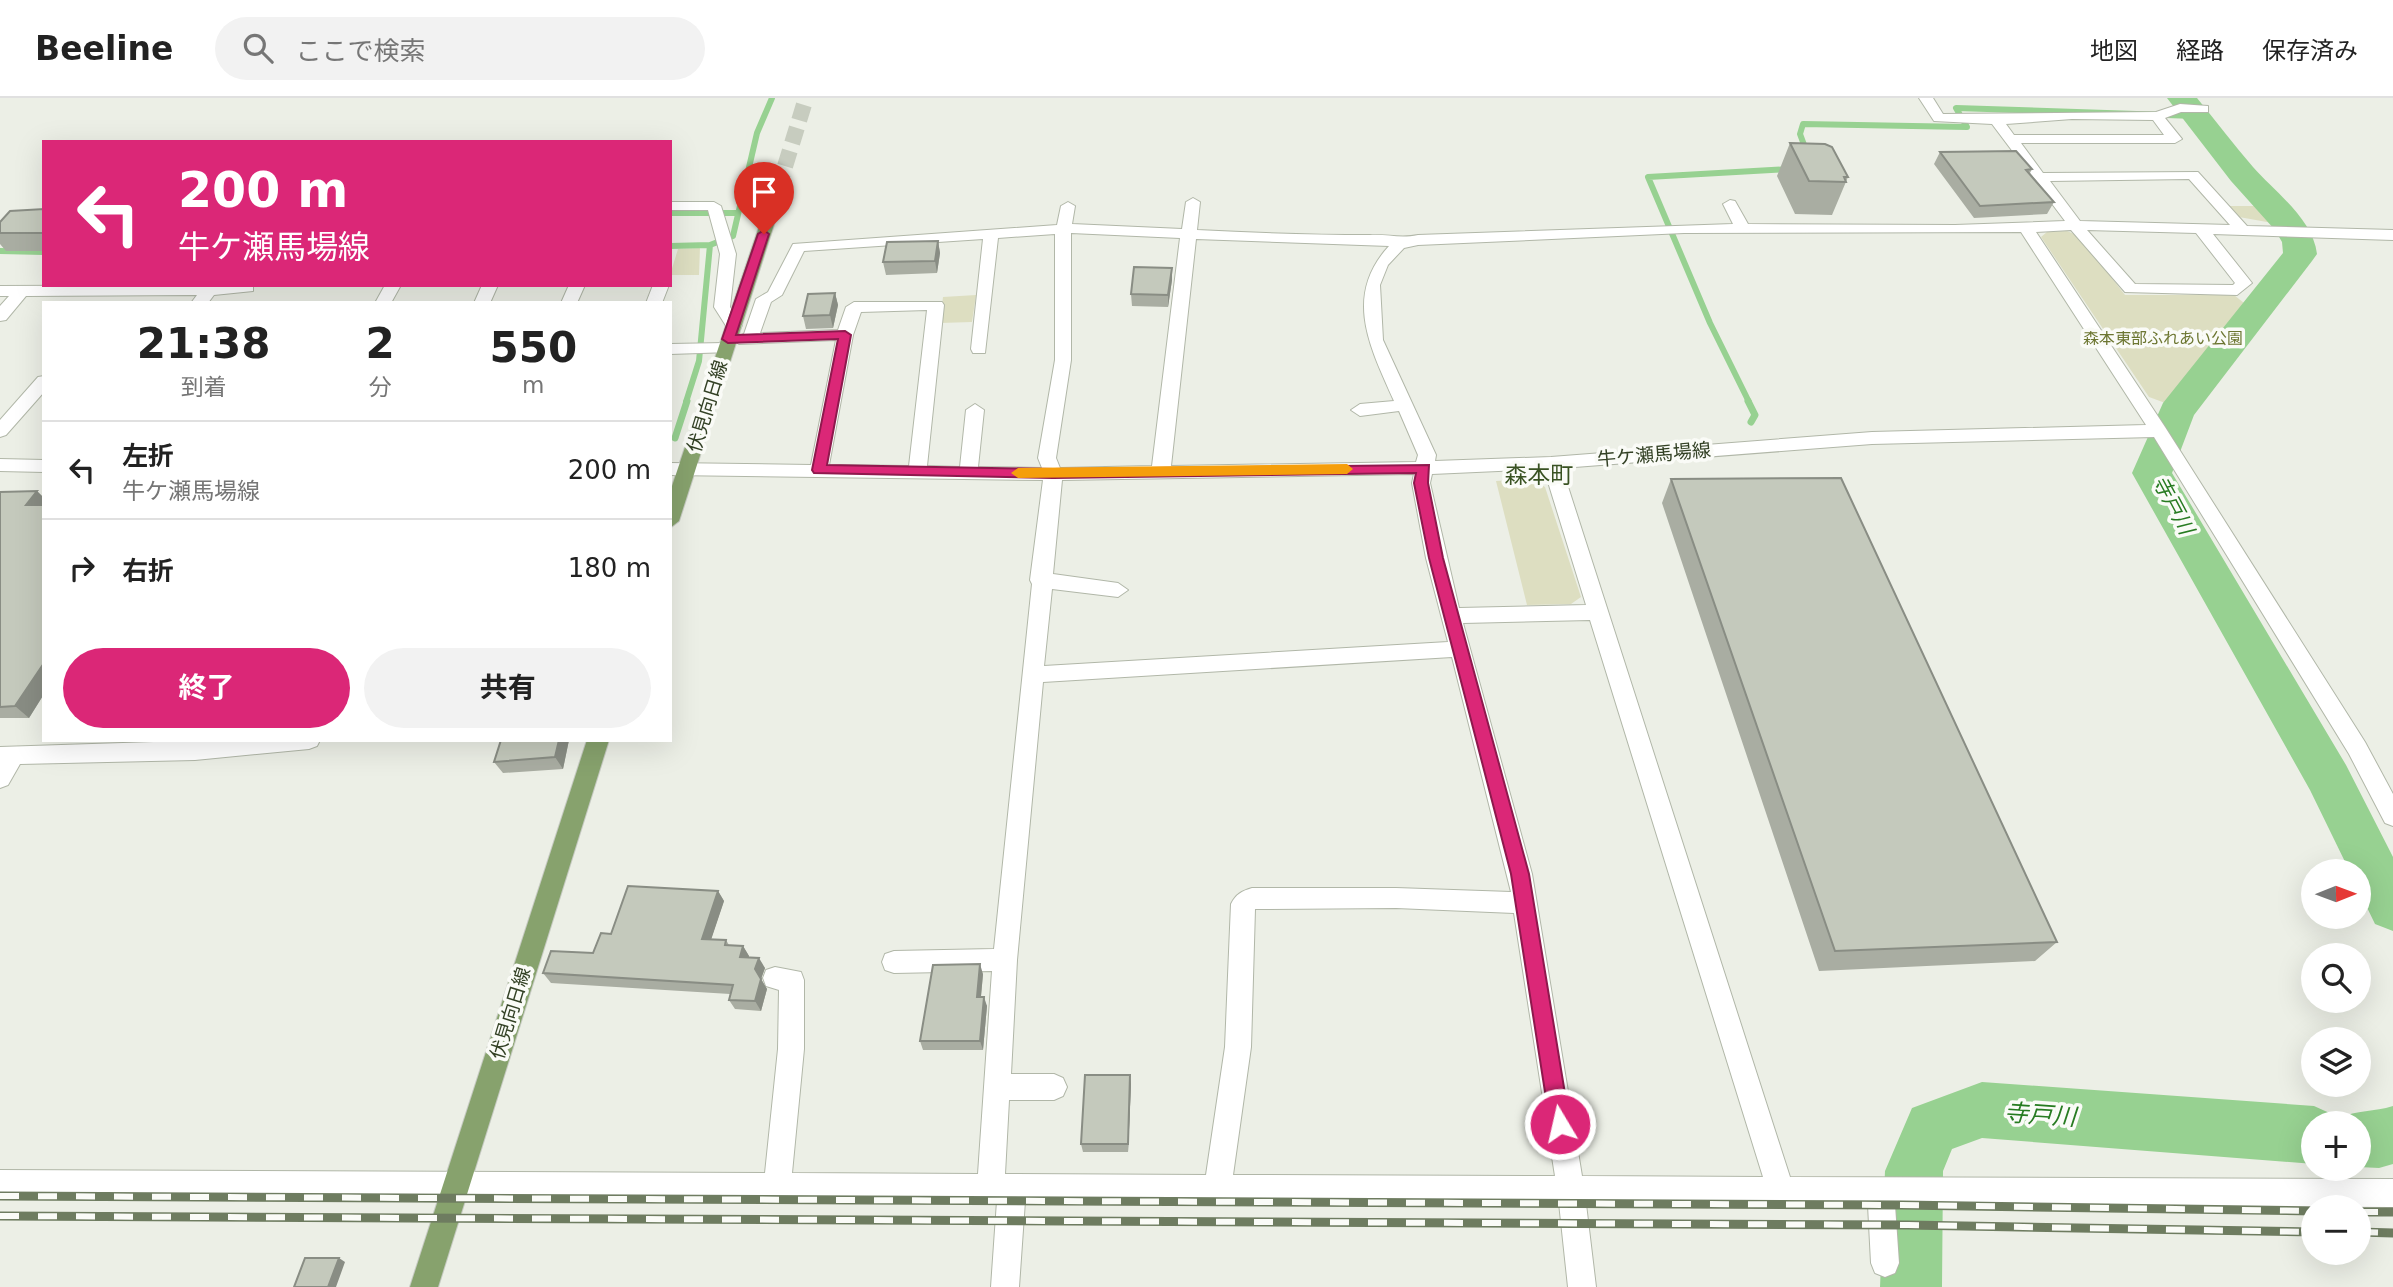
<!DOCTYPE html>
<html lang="ja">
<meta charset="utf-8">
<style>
:root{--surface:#fff;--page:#f2f2f2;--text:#222;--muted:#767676;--line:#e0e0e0;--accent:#db2777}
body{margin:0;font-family:"DejaVu Sans","Noto Sans JP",sans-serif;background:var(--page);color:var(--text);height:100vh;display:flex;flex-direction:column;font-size:26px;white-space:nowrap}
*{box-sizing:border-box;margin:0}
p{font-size:23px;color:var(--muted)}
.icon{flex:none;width:38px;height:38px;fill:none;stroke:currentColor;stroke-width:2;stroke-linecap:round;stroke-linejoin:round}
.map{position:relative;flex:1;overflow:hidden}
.side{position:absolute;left:42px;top:203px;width:630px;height:441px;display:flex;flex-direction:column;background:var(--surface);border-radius:0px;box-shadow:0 7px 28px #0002}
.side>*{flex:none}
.guide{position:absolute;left:42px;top:42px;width:630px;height:147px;border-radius:0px;box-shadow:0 7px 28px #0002;background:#db2777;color:#fff;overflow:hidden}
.needle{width:46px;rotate:89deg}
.fabs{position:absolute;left:2301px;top:761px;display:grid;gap:14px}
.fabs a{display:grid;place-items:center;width:70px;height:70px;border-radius:50%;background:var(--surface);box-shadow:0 7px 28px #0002;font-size:35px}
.pin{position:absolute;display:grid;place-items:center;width:60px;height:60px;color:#fff;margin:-72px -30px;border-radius:50% 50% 50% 0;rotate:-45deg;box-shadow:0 0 7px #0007}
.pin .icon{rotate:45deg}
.me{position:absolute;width:77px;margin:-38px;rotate:351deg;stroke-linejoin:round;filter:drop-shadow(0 0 5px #0008)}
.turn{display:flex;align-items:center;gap:24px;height:147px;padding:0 21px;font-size:32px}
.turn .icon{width:91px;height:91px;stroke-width:2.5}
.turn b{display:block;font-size:49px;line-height:60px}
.eta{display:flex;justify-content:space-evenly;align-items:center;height:119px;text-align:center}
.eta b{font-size:42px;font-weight:700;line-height:49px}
.action{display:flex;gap:14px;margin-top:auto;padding:14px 21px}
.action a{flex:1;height:80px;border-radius:42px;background:var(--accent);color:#fff;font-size:28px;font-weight:700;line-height:80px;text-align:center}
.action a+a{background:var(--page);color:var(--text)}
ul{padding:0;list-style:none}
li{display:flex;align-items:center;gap:21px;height:98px;padding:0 21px;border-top:2px solid var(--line)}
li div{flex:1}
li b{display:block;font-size:26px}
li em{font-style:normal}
header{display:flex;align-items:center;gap:42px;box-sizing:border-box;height:98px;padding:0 35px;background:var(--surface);border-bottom:2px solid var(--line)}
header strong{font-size:33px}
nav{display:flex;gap:38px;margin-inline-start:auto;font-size:24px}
.search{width:490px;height:63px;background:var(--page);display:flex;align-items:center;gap:18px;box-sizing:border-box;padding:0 24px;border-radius:38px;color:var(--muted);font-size:26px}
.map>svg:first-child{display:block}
</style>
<header>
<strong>Beeline</strong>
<div class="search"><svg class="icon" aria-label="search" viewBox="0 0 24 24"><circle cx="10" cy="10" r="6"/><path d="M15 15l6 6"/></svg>ここで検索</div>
<nav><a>地図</a><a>経路</a><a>保存済み</a></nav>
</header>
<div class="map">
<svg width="2393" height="1189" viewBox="0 0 2393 1189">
<rect width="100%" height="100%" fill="#ecefe6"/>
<path fill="#dddec1" d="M 2229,108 L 2261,108 L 2278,126 L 2239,119 Z
M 2067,133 L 2079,138 L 2125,197 L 2234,197 L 2244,205 L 2168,306 L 2149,299 L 2041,139 L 2047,134 Z
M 700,150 L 699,177 L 670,177 L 678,151 Z
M 976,197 L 972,224 L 940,225 L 943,199 Z
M 1532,381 L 1545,389 L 1581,499 L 1571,506 L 1527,507 L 1496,383 Z"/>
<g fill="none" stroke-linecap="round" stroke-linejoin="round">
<path stroke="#97d191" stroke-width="6" d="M 1807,55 L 1800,36 L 1803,26 L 1967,29 L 1956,10 L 2196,18
M 670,115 L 737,115
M 670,148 L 710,147 L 733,138 L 757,35 L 772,0
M 0,153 L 44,154
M 686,304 L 699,263 L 710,147
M 1749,304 L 1710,225 L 1648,79 L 1790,71"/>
<path stroke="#97d191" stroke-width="7" d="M 1748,303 L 1755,317 L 1751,324
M 675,340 L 687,303"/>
<path fill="#97d191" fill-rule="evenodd" d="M 2167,0 L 2197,0 C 2216,23 2234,47 2253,69 C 2275,94 2313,121 2317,156 L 2312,163 L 2194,317 L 2172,375 L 2346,667 L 2393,759 L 2393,833 L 2375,826 L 2359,793 L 2359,774 L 2350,774 L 2310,692 L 2132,375 L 2163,305 L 2283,155 L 2282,144 L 2275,132 L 2231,83 Z
M 1982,984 L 2314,1008 L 2334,1017 L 2337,1023 L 2339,1020 C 2357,1012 2374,1014 2393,1008 L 2393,1066 L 2379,1070 L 2359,1069 L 2359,1026 L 2314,1026 L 2314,1066 L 1982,1040 L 1952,1051 L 1943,1073 L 1942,1189 L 1880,1189 L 1885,1073 L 1912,1010 Z"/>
<path stroke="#c7ccbf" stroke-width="16" stroke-dasharray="16 8" stroke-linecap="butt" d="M 771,114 L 806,0"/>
<g stroke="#b1b7a8" stroke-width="2">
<path id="minor" d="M 1919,0 L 1933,0 L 1943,16 L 2156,14 L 2180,6 L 2208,8 L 2208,14 L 2181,14 L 2165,20 L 2182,41 L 2175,45 L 2021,45 L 2043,75 L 2198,74 L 2247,128 L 2393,132 L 2393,142 L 2213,136 L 2252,185 L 2237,197 L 2125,194 L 2071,132 L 2036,134 L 2165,329 L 2365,644 L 2393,696 L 2393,728 L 2385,725 L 2349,656 L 2154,339 L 1872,346 L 1562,370 L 1790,1079 L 2393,1081 L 2393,1109 L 1895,1107 L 1899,1165 L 1895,1175 L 1885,1179 L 1875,1175 L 1871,1165 L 1868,1107 L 1586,1106 L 1596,1189 L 1568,1189 L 1559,1105 L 1025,1103 L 1019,1189 L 991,1189 L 997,1103 L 0,1100 L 0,1072 L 765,1075 L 778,951 L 779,892 L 766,888 L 763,880 L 766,872 L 775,869 L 801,874 L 804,882 L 804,951 L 792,1075 L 978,1076 L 992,873 L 894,875 L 885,872 L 882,864 L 885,856 L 894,853 L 994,851 L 1032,486 L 1030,482 L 1043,382 L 670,377 L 670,365 L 811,367 L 836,242 L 739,246 L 731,241 L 744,236 L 756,201 L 768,194 L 793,146 L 1057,127 L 1061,108 L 1068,104 L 1075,108 L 1072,126 L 1182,131 L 1186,104 L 1193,100 L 1200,104 L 1197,132 C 1255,135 1312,137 1370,137 C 1388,136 1400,141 1418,137 L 1733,126 L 1723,106 L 1730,102 L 1735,103 L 1748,126 L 1955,127 L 2065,123 L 1992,26 L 1934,23 ZM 2072,21 L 2153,22 L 2164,37 L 2014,37 L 2006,26 ZM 2189,81 L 2230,127 L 2080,123 L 2050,83 ZM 2087,132 L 2196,135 L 2235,185 L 2233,187 L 2135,186 ZM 2021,134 L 2146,327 L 1872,334 L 1551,359 L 1435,363 L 1436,357 L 1383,242 L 1380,187 L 1388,167 L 1404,150 L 1418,147 L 1684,135 ZM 1071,135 L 1180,140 L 1152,368 L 1060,370 L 1056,360 L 1071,262 ZM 1055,136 L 1055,262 L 1038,360 L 1042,370 L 978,369 L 984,312 L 975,306 L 966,312 L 960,369 L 927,368 L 944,207 L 942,204 L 854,204 L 846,209 L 838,232 L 760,235 L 771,204 L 782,197 L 804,153 L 983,141 L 971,251 L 973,255 L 985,255 L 998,140 ZM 1196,141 L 1389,148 C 1343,198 1370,249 1394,303 L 1360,306 L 1351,312 L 1360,318 L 1399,313 L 1418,357 L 1416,364 L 1171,368 ZM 927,212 L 909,368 L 829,367 L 853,237 L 861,214 ZM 1544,371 L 1586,507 L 1459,510 L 1430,385 L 1432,376 ZM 1414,376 L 1412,385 L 1426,460 L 1448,544 L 1044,568 L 1052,491 L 1118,499 L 1128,492 L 1118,485 L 1053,476 L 1062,382 ZM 1590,522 L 1763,1079 L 1582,1078 L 1532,776 L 1463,525 ZM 1452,559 L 1511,794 L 1396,790 L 1252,790 C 1242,793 1236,796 1231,806 L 1225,949 L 1206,1077 L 1005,1076 L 1009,1002 L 1054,1002 L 1063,998 L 1067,989 L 1063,980 L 1054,976 L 1011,976 L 1017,862 L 1043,584 ZM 1396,810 L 1514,815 L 1555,1078 L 1233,1077 L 1251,949 L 1255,811 Z
M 670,104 L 714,104 L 721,108 L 736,156 L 730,209 L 742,227 L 740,231 L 728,231 L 714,209 L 720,156 L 708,112 L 670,112 Z
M 253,187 L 253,193 L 214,197 L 208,205 L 191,205 L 197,197 L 26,198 L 6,222 L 0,223 L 0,208 L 9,198 L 0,198 L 0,188 Z
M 385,187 L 401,187 L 391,205 L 375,205 Z
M 482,187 L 498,187 L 490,205 L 474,205 Z
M 569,187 L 585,187 L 577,205 L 561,205 Z
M 653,187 L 669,187 L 662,205 L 646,205 Z
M 725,245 L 731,246 L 731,254 L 670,256 L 670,246 Z
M 44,278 L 44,294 L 6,337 L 0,339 L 0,322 L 38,279 Z
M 0,361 L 44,362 L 44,374 L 0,373 Z
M 215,642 L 320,642 L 317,648 L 309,651 L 195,662 L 20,666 L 8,687 L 0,690 L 0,649 Z"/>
</g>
<g stroke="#c6cac2" stroke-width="2">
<path id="major" d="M 771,110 L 778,114 L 679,423 L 670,430 L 670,394 L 764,114 Z
M 587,642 L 609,642 L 438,1189 L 410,1189 Z"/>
</g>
<use href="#minor" fill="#fff" fill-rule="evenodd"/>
<use href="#major" fill="#87a26d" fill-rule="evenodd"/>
<g stroke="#6e7c60" stroke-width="9">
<path id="rail" d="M 0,1098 L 1901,1107 L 2314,1113
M 2359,1114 L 2393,1114
M 0,1118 L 1908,1127 L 2314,1134
M 2359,1134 L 2393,1135"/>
</g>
<use href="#rail" stroke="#fafbf7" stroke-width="6" stroke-dasharray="19" stroke-linecap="butt"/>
</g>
<path fill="#a9ada2" d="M 1790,45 L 1848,79 L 1832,117 L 1795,116 L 1777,78 Z
M 1940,54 L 2032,71 L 2030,75 L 2054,104 L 2047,116 L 1974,120 L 1934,66 Z
M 44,111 L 44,153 L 6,153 L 0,146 L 0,124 Z
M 938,143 L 940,155 L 937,175 L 886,177 L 883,164 Z
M 1172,170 L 1172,182 L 1168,209 L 1132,208 L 1131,196 Z
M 835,195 L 838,207 L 833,230 L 806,231 L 803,218 Z
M 1671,381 L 2057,844 L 2035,863 L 1819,873 L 1662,405 Z
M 37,393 L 44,400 L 44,596 L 29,620 L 0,620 L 0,394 Z
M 501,642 L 569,642 L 563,671 L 503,675 L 494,664 Z
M 718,793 L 724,803 L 711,841 L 726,842 L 729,847 L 743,848 L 749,858 L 749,859 L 765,870 L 761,881 L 767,891 L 761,913 L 735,911 L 729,902 L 730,896 L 551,885 L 543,875 L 593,855 L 611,836 Z
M 983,876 L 981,899 L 987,908 L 983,952 L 923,952 L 920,943 Z
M 1130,977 L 1131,986 L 1128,1054 L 1083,1054 L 1081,1046 Z"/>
<path fill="#898d84" d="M 938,143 L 940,155 L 937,175 L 935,163 Z
M 1172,170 L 1172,182 L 1168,209 L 1168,197 Z
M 835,195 L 838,207 L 833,230 L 830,217 Z
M 37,393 L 44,400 L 44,411 L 26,407 Z
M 44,565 L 44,596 L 29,620 L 15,608 Z
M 559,642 L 569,642 L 563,671 L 555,659 Z
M 718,793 L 724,803 L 708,851 L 702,841 Z
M 743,848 L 749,858 L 746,869 L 740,859 Z
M 759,860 L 765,870 L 761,881 L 755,871 Z
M 980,866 L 983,876 L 980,908 L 977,899 Z
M 761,881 L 767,891 L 761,913 L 755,903 Z
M 984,899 L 987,908 L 983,952 L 980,943 Z
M 1130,977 L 1131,986 L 1128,1054 L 1128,1046 Z
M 339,1160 L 345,1164 L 336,1189 L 328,1189 Z"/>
<path fill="#c4c9bc" stroke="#898d84" stroke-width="2" d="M 1790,45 L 1825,46 L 1832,49 L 1848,79 L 1844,79 L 1846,84 L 1809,83 Z
M 2016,53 L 2032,71 L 2026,72 L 2054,104 L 1980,108 L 1940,54 Z
M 44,111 L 44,135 L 0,135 L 0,124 L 10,113 Z
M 938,143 L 935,163 L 883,164 L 887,144 Z
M 1134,169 L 1172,170 L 1168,197 L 1131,196 Z
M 835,195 L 830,217 L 803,218 L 808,196 Z
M 1841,380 L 2057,844 L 1835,853 L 1671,381 Z
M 37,393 L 26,407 L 44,407 L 44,565 L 15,608 L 0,609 L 0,394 Z
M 501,642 L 559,642 L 555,659 L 494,664 Z
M 628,788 L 718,793 L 702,841 L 726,842 L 725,847 L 743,848 L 740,859 L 759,860 L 755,871 L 761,881 L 755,903 L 729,902 L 733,887 L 543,875 L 551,853 L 593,855 L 601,835 L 611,836 Z
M 980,866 L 977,899 L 984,899 L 980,943 L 920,943 L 933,867 Z
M 1085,977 L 1130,977 L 1128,1046 L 1081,1046 Z
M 305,1160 L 339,1160 L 328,1189 L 294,1189 Z"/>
<path fill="#db2777" stroke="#8e194d" stroke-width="2" d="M 764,132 L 769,136 L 736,237 L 845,233 L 851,237 L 827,367 L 1053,371 L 1429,367 L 1428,385 L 1443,460 L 1529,776 L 1570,1026 L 1567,1033 L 1560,1036 L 1553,1033 L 1550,1026 L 1511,776 L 1429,460 L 1414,385 L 1416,375 L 1053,380 L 814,375 L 812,372 L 838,241 L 728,245 L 722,241 L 758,136 Z"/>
<path fill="#f59e0b" d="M 1347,366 L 1353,371 L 1347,376 L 1018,380 L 1011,375 L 1018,370 Z"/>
<g text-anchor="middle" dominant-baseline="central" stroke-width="7" stroke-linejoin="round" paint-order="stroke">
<g font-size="16" fill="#6c7631" stroke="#fafbf7">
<text x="2163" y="240">森本東部ふれあい公園</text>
</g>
<g font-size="19" fill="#334125" stroke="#fafbf7">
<text transform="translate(707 308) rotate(-73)">伏見向日線</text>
<text transform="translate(1654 356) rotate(-5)">牛ケ瀬馬場線</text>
<text transform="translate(510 915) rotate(-73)">伏見向日線</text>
</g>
<g font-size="21" font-style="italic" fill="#277b21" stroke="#fafbf7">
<text transform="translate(2173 407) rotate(62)">寺戸川</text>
</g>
<g font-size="23" fill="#395222" stroke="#fafbf7">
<text x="1539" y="377">森本町</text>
</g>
<g font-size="24" font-style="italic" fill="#277b21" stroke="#fafbf7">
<text transform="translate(2040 1017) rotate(4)">寺戸川</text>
</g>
</g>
</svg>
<div class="fabs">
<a><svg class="needle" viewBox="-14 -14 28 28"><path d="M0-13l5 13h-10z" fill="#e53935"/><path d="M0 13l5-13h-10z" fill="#767676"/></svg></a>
<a><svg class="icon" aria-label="search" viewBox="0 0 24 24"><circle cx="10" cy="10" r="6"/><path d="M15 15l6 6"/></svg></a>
<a><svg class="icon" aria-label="layers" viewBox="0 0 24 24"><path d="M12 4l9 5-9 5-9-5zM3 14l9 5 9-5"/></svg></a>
<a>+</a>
<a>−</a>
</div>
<div class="pin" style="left:764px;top:136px;background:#d93025"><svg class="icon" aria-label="arrive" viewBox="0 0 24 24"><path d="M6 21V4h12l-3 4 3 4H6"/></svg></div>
<svg class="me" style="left:1560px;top:1026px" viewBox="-20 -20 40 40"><circle r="17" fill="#db2777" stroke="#fff" stroke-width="3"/><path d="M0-11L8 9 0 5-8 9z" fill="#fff"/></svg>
<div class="guide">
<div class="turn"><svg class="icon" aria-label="left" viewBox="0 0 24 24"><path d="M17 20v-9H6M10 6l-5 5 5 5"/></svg><div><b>200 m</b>牛ケ瀬馬場線</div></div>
</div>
<section class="side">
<div class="eta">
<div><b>21:38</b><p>到着</p></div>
<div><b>2</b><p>分</p></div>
<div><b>550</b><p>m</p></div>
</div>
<ul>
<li><svg class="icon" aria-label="left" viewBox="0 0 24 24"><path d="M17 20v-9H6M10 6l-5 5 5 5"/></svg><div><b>左折</b><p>牛ケ瀬馬場線</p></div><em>200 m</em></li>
<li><svg class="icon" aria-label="right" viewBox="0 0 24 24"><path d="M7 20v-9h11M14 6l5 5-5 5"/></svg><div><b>右折</b></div><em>180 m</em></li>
</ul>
<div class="action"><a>終了</a><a>共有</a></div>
</section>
</div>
